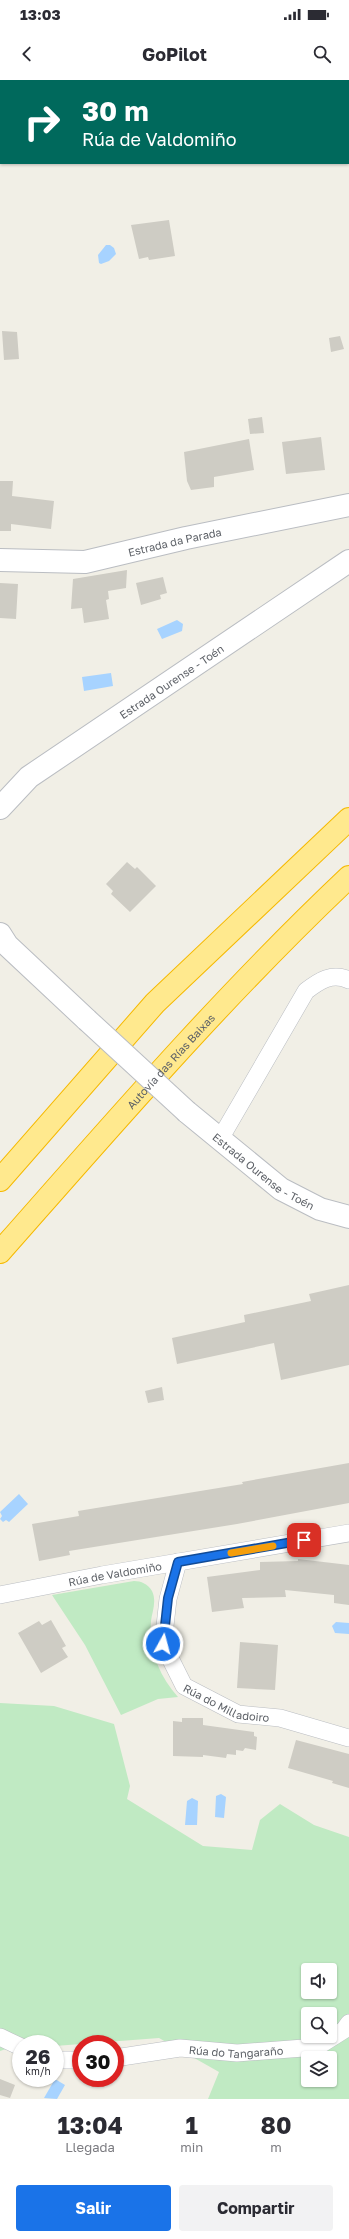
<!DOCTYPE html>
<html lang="es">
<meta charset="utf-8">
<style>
:root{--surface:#fff;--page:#f2f2f3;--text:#2b2b33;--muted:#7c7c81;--accent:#1a73e8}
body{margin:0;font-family:"Golos Text",sans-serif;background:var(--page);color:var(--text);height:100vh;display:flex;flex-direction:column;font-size:15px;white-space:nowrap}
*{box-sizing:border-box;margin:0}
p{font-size:13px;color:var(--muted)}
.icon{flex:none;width:22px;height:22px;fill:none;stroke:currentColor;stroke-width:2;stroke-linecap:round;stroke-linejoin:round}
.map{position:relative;height:2019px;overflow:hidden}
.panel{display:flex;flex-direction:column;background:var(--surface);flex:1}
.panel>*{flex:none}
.banner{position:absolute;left:0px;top:0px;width:349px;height:84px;box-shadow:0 1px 3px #0004;background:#00695c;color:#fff;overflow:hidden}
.buttons{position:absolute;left:301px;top:1883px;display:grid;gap:8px}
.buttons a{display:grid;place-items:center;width:36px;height:36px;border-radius:4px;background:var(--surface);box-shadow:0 1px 3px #0004;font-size:20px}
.speed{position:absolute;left:12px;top:1955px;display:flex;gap:8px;font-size:20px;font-weight:700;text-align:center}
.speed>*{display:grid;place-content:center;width:52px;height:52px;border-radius:50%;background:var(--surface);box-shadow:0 1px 3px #0004;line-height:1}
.speed small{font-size:10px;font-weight:400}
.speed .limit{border:6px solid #d22;background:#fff;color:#111}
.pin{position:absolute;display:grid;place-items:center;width:34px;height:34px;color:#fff;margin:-17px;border-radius:8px;box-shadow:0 2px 6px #0006}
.me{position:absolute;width:44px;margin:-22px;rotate:7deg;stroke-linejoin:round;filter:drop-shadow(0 0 3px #0008)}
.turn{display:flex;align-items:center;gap:14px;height:84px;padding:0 16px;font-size:18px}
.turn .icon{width:52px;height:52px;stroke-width:2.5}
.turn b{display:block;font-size:28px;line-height:34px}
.eta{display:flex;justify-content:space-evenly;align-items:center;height:68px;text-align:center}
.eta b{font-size:24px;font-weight:700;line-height:28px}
.primary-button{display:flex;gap:8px;margin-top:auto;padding:8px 16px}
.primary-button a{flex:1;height:46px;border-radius:4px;background:var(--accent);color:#fff;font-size:16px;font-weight:700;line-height:46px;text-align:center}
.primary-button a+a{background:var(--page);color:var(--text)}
.status{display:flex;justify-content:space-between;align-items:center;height:28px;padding:0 20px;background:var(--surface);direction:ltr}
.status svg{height:11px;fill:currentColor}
header{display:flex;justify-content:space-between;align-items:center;height:52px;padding:0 16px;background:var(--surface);font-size:18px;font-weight:700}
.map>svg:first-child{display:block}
</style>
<div class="status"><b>13:03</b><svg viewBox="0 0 49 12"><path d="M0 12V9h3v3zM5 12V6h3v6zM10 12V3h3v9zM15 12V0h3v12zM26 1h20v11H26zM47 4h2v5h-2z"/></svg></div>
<header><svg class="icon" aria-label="back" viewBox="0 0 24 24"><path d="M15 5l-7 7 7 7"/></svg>GoPilot<svg class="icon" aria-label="search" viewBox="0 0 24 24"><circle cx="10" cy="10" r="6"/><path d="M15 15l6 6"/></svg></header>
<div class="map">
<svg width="349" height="2019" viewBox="0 0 349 2019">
<rect width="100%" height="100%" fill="#f1efe6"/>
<path fill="#c0eac3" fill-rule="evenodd" d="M 134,1501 C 141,1501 148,1504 152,1511 C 157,1521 152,1532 151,1541 C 149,1570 159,1596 178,1617 L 158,1619 L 121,1635 L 85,1565 L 52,1515 Z
M 0,1623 L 54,1626 L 114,1644 L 130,1706 L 127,1719 L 203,1766 L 252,1770 L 260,1740 L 280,1724 L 314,1745 L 349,1757 L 349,2019 L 208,2019 L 219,1992 L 159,1958 L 55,1966 L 55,1964 L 21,1964 L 0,1971 ZM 308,1890 L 330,1890 L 330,1912 L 308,1912 ZM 308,1934 L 330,1934 L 330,1956 L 308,1956 ZM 308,1978 L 330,1978 L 330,2000 L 308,2000 Z"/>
<path fill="#a7d3ff" d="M 106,165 L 110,165 L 114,168 L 116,174 L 109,181 L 101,184 L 99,183 L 98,175 Z
M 177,540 L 183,544 L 182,551 L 162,559 L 157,549 Z
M 111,593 L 113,606 L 84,611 L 82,597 Z
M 19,1414 L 28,1424 L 9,1442 L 6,1440 L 3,1442 L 0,1439 L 2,1436 L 0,1432 Z
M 336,1542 L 349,1543 L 349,1554 L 335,1553 L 332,1546 Z
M 221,1714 L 226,1717 L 224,1738 L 215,1737 L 216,1716 Z
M 192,1718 L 198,1721 L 197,1745 L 185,1745 L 187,1721 Z
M 55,1999 L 65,2005 L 57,2019 L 44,2018 Z"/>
<path fill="#ceccc4" d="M 169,140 L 175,176 L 149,180 L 148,177 L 139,179 L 131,145 Z
M 2,251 L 17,252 L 19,279 L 4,280 Z
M 340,256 L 344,269 L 331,272 L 329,258 Z
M 262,337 L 264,353 L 250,354 L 248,339 Z
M 321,357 L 325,390 L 286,394 L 282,362 Z
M 249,359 L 254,390 L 214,397 L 214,407 L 191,410 L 187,401 L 184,372 Z
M 0,401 L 13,401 L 12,416 L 54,421 L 51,449 L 11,444 L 11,451 L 0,451 Z
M 127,490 L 126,508 L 108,511 L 109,519 L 106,520 L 109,539 L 84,543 L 82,528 L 71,529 L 73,499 Z
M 163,497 L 167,513 L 160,515 L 161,519 L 141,525 L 136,503 Z
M 0,503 L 18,504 L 16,539 L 0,538 Z
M 127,782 L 135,789 L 137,787 L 156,806 L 130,832 L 111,814 L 113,811 L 106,804 Z
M 349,1205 L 349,1285 L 281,1300 L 274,1263 L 177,1284 L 172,1258 L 245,1242 L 244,1235 L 311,1221 L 309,1214 Z
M 162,1307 L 164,1320 L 148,1323 L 145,1311 Z
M 349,1383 L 349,1423 L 237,1444 L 69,1471 L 70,1475 L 39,1481 L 32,1444 L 79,1436 L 78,1431 L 243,1404 L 242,1402 Z
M 298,1479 L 349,1485 L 349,1525 L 334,1523 L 334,1515 L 285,1510 L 286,1517 L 242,1518 L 244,1528 L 212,1532 L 207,1497 L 260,1490 L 260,1482 L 298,1481 Z
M 51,1540 L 66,1566 L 62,1568 L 68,1577 L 41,1593 L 18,1553 L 39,1541 L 42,1545 Z
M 240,1562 L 278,1565 L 275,1610 L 237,1608 Z
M 182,1638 L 203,1638 L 203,1645 L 254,1652 L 254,1656 L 257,1657 L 256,1670 L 245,1668 L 243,1671 L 236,1670 L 236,1675 L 227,1674 L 226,1678 L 203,1675 L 203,1677 L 173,1676 L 173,1641 L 182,1642 Z
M 296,1660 L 349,1674 L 349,1708 L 332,1703 L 333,1701 L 288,1688 Z
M 0,1999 L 15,2005 L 10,2018 L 0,2015 Z"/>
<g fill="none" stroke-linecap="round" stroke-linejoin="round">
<g stroke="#babdc2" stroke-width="18">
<g id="minor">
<path d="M 220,1059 L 306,911 C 319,901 332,892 349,900"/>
<path id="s1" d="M 178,1482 L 168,1519 L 163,1564 L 184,1606 L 238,1634 L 280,1638 L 349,1658"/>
<path id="s2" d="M 0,1515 L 102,1495 L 349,1453"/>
<path d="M 0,1957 L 21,1967"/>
<path id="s3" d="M 115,1978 L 180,1968 L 237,1973 L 317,1967 L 344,1950 L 349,1943"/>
<path d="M 55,1980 L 81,1980"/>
</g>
</g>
<g stroke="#babdc2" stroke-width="24">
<g id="tertiary">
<path id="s4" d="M 0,480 L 85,482 L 186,458 L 349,425"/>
<path id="s5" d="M 0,728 L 29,697 L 349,481"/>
<path d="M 0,854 L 7,865 L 87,940"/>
<path id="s6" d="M 187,1032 L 281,1109 L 320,1129 L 349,1137"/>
</g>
</g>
<g stroke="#f6b900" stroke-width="24">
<g id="motorway">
<path d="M 0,1100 L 155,923 L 349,739"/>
<path id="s7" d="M 0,1172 C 113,1044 224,915 349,797"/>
</g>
</g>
<use href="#minor" stroke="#fff" stroke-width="17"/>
<use href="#tertiary" stroke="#fff" stroke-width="22"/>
<use href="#motorway" stroke="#ffe98e" stroke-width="22"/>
<g stroke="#babdc2" stroke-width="24" stroke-linecap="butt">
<path id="tertiary-bridge" d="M 87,940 L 187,1032"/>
</g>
<use href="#tertiary-bridge" stroke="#fff" stroke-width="22"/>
</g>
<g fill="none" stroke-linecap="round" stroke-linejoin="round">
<g stroke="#114b97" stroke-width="10">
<path id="route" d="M 163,1564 L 168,1518 L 178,1482 L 304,1460"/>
</g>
<use href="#route" stroke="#1a73e8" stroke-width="7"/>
<path stroke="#f59e0b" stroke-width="7" d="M 231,1473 L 273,1466"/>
</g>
<g text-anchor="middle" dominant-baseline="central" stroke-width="3" stroke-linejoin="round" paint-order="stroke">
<g font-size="11" fill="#5d6167" stroke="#fff">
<text stroke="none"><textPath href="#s4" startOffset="177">Estrada da Parada</textPath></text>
<text stroke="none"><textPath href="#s5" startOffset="214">Estrada Ourense - Toén</textPath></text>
<text stroke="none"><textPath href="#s7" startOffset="256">Autovía das Rías Baixas</textPath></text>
<text stroke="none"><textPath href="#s6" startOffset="97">Estrada Ourense - Toén</textPath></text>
<text stroke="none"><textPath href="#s2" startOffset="117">Rúa de Valdomiño</textPath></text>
<text stroke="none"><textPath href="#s1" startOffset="177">Rúa do Milladoiro</textPath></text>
<text stroke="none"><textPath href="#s3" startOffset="122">Rúa do Tangaraño</textPath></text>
</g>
</g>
</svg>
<div class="buttons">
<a><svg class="icon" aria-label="sound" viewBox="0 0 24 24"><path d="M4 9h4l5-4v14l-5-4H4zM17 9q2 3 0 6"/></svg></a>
<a><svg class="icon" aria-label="search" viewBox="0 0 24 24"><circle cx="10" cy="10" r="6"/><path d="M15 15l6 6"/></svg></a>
<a><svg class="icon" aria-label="layers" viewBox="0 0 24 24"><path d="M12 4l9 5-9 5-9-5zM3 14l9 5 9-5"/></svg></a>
</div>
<div class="speed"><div>26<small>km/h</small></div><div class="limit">30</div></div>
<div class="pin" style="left:304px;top:1460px;background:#d93025"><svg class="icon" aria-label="arrive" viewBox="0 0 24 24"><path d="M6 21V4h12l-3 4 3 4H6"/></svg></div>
<svg class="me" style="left:163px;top:1564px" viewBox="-20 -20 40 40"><circle r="17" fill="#1a73e8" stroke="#fff" stroke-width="3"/><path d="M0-11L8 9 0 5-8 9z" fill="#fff"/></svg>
<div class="banner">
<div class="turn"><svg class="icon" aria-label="right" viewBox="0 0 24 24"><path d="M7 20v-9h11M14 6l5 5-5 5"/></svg><div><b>30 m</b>Rúa de Valdomiño</div></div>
</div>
</div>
<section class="panel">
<div class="eta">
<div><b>13:04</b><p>Llegada</p></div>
<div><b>1</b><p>min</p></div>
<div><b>80</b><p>m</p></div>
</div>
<div class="primary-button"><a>Salir</a><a>Compartir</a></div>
</section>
